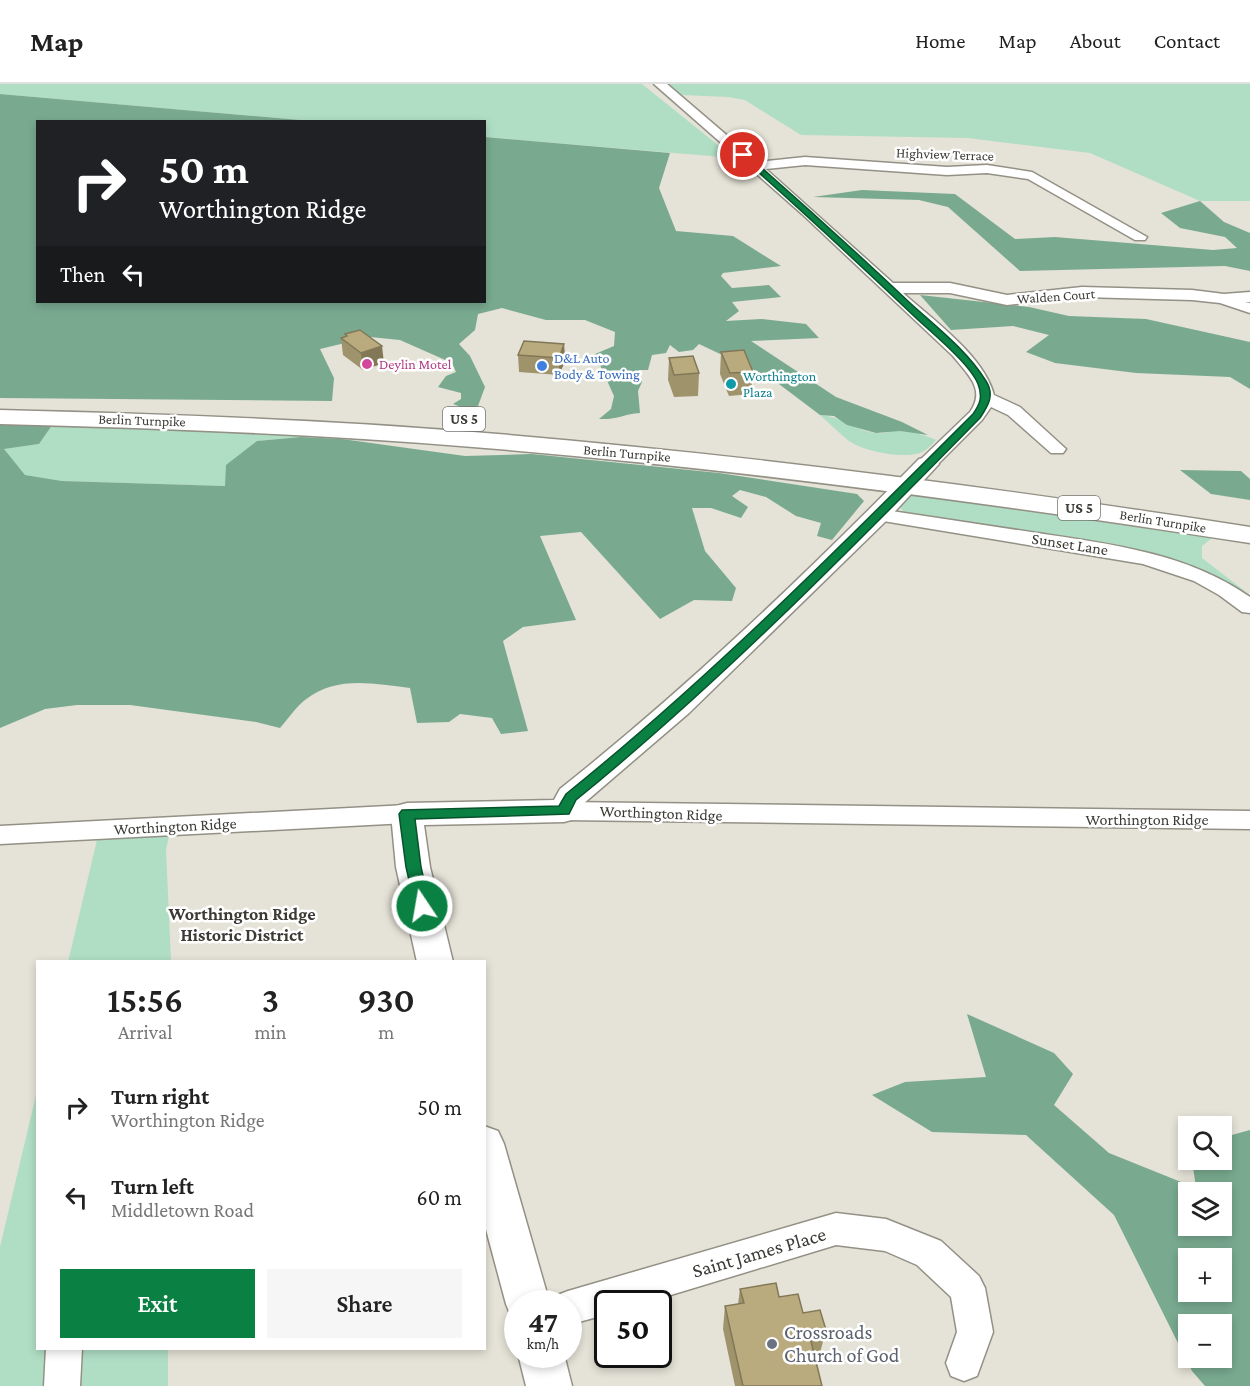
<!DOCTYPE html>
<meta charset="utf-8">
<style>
:root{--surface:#fff;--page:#f6f6f6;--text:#222;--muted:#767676;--line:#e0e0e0;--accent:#0b8043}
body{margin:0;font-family:"Crimson Pro",serif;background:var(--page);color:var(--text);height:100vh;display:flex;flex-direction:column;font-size:22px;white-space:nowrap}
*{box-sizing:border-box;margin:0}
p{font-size:20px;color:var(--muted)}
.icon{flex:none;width:33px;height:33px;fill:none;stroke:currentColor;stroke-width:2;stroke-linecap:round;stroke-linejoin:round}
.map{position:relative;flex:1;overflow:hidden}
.side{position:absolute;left:36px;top:876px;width:450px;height:390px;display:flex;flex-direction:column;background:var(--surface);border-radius:0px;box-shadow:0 3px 9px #0003}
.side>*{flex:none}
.top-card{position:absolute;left:36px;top:36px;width:450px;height:183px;border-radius:0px;box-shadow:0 3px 9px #0003;background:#202124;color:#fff;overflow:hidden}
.controls{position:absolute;left:1178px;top:1032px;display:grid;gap:12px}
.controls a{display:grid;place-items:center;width:54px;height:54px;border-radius:0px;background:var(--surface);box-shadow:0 3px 9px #0003;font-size:30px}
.speed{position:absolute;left:504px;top:1206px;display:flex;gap:12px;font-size:30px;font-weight:700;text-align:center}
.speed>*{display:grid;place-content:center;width:78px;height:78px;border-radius:50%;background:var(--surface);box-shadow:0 3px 9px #0003;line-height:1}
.speed small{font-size:15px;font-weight:400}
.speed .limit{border:3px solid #111;border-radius:9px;background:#fff;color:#111}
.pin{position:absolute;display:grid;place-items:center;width:51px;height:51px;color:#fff;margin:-26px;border:3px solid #fff;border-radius:50%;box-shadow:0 2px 6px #0007}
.me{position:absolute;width:66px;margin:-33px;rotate:348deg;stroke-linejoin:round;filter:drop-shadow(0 0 4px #0008)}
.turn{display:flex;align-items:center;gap:21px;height:126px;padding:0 24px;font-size:27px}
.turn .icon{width:78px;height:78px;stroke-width:2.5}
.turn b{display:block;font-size:42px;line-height:51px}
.then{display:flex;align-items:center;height:57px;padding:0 24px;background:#0003;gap:12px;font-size:22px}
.eta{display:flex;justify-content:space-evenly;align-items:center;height:102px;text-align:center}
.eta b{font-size:36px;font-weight:600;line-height:42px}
.button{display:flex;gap:12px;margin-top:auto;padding:12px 24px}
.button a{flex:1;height:69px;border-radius:0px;background:var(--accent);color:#fff;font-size:24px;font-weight:600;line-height:69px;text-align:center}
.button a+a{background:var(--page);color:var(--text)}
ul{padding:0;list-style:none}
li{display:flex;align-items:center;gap:18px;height:90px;padding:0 24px}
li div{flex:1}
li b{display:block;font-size:22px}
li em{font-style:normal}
header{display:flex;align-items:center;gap:36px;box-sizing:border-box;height:84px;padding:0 30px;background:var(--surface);border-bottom:2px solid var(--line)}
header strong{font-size:28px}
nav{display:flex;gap:33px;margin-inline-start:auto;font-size:21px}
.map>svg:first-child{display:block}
</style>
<header>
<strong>Map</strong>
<nav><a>Home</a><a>Map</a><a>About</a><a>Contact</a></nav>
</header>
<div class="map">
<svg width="1250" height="1302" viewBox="0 0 1250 1302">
<rect width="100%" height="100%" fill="#e5e2d7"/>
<path fill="#b0dec5" d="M 0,0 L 642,0 L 734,74 L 485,53 L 484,38 L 312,37 L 0,10 Z
M 667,0 L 1250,0 L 1250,117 L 1200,117 L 1090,69 L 968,54 L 801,51 L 745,16 L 728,13 L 682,11 Z
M 820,331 C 841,332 857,348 877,349 C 885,350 893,346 901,347 C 912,348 926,351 936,356 C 932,360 928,365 922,368 C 905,376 863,367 849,357 C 839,349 830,340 820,331 Z
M 53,340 L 284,348 L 342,355 L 301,353 L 257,357 L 225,402 L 62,397 L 25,391 L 3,365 L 39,360 Z
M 918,410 L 1212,454 L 1202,462 L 1202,474 L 1250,511 L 1250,517 C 1221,494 1191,482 1156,470 L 904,429 L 900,423 L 907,413 Z
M 172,737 L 166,766 L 171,877 L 68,878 L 101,739 Z
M 37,1007 L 38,1264 L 168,1265 L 168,1302 L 0,1302 L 0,1163 Z"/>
<path fill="#79aa90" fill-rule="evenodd" d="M 0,10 L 312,37 L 38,38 L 38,218 L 484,218 L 485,53 L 670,69 L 659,104 L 676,147 L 733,152 L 781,182 L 723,189 L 721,192 L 732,204 L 769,201 L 781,213 L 732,218 L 739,227 L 726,237 L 761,235 L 806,240 L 819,254 L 751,257 L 836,313 L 902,338 L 928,351 L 900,347 L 876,349 L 847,341 L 834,332 L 820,331 L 771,294 L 699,260 L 693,266 L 679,268 L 670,261 L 666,269 L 652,271 L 648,286 L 639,286 L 642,298 L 638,307 L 640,329 C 624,330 617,336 599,335 L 611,325 L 614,312 L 595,270 L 614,262 L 615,248 L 585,236 L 546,236 L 502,224 L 478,230 L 475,246 L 459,260 L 470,272 L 485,303 L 478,322 L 467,325 L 453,320 L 461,315 L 461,309 L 438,303 L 446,292 L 456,288 L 452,279 L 400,256 L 370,253 L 320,265 L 334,294 L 332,317 L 0,314 Z
M 862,106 L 955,110 L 1015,155 L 1055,153 L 1213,166 L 1237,164 L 1225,153 L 1180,144 L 1161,129 L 1200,117 L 1224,138 L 1250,149 L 1250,187 L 1225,182 L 1020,187 L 948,123 L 919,116 L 813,113 Z
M 920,211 L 1029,223 L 1069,232 L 1146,235 L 1250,258 L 1250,305 L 1230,293 L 1136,289 L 1055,279 L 1026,268 L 1049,251 L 1013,242 L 951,246 Z
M 0,339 L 53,340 L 39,360 L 4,365 L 25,391 L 62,397 L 225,402 L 226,381 L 257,357 L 301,353 L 342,355 L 465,372 L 532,370 L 719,389 L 857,410 L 864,417 L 832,456 L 817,452 L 821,439 L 796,432 L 766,413 L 740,406 L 732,412 L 748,423 L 741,434 L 711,424 L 692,424 L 705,467 L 736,504 L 732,517 L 694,516 L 660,535 L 581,448 L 540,452 L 576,536 L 523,543 L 503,557 L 528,647 L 501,650 L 492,634 L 460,630 L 449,638 L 417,639 L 410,604 C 373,600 337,591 305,616 C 296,623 288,635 280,644 L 256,638 L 130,621 L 77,621 L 45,625 L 0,644 Z
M 1180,386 L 1241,387 L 1250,395 L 1250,416 L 1211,410 Z
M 967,930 L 1054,969 L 1073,990 L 1054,1021 L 1109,1069 L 1196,1104 L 1192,1076 L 1221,1076 L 1221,1054 L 1250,1046 L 1250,1302 L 1205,1302 L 1192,1287 L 1114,1131 L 1026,1051 L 932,1048 L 872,1011 L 905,998 L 986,993 ZM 1221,1108 L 1221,1142 L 1188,1142 L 1188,1108 ZM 1221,1174 L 1221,1208 L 1188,1208 L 1188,1174 ZM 1188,1240 L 1221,1240 L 1221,1274 L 1188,1274 Z"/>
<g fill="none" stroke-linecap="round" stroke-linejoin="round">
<g stroke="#939085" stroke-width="3">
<path id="minor" d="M 654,0 L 667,0 L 758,78 L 805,73 L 947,83 L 987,81 L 1032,88 L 1147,153 L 1145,156 L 1135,156 L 1028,95 L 987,89 L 947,91 L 805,81 L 766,85 L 893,199 L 950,199 L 1007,211 L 1082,203 L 1192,206 L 1224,210 L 1250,208 L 1250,218 L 1245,218 L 1250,219 L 1250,229 L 1220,219 L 1192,216 L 1082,213 L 1007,221 L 950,209 L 903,209 C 932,235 984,272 994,311 L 1020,323 L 1066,365 L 1063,369 L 1051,369 L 1008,331 L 991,323 L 982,336 L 934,384 L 920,384 L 918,380 L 920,376 L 970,328 C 986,305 968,291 953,272 L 802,130 Z
M 878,425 C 931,433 984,441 1037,449 C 1111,460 1187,469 1250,513 L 1250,529 L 1242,528 L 1219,511 L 1194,497 L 1143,480 L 871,435 L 868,431 L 871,427 Z
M 564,718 L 1250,727 L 1250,745 L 564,736 L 555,733 L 551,727 L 555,721 Z
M 407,721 L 416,724 L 420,730 L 416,736 L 407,739 L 0,760 L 0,742 Z
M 836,1129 L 886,1135 L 941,1157 L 979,1192 L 985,1204 L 993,1248 L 977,1292 L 964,1297 L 951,1292 L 946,1279 L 957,1248 L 951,1213 L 917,1181 L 885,1167 L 836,1161 L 641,1220 L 608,1220 L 608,1230 L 568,1241 L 568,1220 L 552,1220 L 555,1212 L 568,1207 Z
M 46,1264 L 82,1264 L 80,1302 L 44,1302 Z"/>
</g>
<g stroke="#939085" stroke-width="3">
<path id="major" d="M 927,373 L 935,375 L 939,380 L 887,436 L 689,629 L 583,720 L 575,735 L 564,738 L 424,741 L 430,783 L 453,878 L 417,878 L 396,783 L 391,730 L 396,722 L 407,719 L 554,716 L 560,705 C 687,604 805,491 919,375 Z
M 484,1042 L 498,1047 L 504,1060 L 550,1220 L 518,1220 L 518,1237 L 512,1235 L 506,1220 L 484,1138 Z
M 518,1270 L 564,1270 L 572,1302 L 526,1302 Z"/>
</g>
<g stroke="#939085" stroke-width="3">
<path id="highway" d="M 0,326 C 158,330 316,335 473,348 C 733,369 992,403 1250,443 L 1250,459 C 992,419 733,384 473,363 C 316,350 158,344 0,340 Z"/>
</g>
<use href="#minor" fill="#fff" fill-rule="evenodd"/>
<use href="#major" fill="#fff" fill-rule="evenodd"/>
<use href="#highway" fill="#fff" fill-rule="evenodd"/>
</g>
<path fill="#9f936c" d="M 345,250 L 384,279 L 363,286 L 343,271 L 341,254 L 345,253 Z
M 564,260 L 565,277 L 559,291 L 519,288 L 518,271 Z
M 721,268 L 753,288 L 751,310 L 729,312 L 720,290 Z
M 669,274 L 699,289 L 698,312 L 674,313 L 668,296 Z
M 740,1205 L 779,1213 L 803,1229 L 826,1246 L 820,1269 L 814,1270 L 822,1302 L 735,1302 L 723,1245 L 725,1222 L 738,1220 Z"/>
<path fill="#827858" d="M 564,260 L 565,277 L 559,291 L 559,274 Z
M 382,262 L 384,279 L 363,286 L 361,269 Z"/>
<path fill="#b9ab7d" stroke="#827858" stroke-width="1.5" d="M 360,246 L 382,262 L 361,269 L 341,254 L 347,252 L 345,250 Z
M 524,257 L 564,260 L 559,274 L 518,271 Z
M 744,266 L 753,288 L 730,289 L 721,268 Z
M 693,272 L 699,289 L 674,291 L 669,274 Z
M 776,1199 L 779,1213 L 798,1210 L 803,1229 L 820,1226 L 826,1246 L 809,1249 L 822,1302 L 743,1302 L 725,1222 L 744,1219 L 740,1205 Z"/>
<path fill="#0b8043" stroke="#07532c" stroke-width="1.5" d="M 740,69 L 745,69 C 801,118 855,167 909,218 C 935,242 967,266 986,297 C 995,311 988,322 980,334 C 850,466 720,599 576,716 L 569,730 L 415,735 L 421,783 L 430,822 L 427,827 L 416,827 L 406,783 L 399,730 L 402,726 L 559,722 L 566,710 C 710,594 842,461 973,330 C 980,320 983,313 978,300 C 970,280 932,249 916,234 C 858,179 800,125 740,72 Z"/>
<circle fill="#d1479c" stroke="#fff" stroke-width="2" cx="367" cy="280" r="6"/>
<circle fill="#3f7fe0" stroke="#fff" stroke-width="2" cx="542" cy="282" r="6"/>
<circle fill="#0f9aa8" stroke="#fff" stroke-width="2" cx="731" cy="300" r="6"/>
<circle fill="#6b7280" stroke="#fff" stroke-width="2" cx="772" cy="1260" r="6"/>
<g text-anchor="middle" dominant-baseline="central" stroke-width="5" stroke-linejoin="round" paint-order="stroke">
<g font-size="14" fill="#3b3a35" stroke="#fff">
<text transform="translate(945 70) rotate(2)">Highview Terrace</text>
<text transform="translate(1056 212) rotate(-4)">Walden Court</text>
<text transform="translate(142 336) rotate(2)">Berlin Turnpike</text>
<text transform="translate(627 369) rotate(5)">Berlin Turnpike</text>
<text transform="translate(1163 437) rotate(9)">Berlin Turnpike</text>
</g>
<g font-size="14" fill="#366cbe" stroke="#fff" text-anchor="start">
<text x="554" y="274">D&amp;L Auto<tspan x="554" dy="16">Body &amp; Towing</tspan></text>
</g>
<g font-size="14" fill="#b23c85" stroke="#fff" text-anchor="start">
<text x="379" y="280">Deylin Motel</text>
</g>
<g font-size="14" fill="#0d838f" stroke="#fff" text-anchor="start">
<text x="743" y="292">Worthington<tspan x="743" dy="16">Plaza</tspan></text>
</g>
<g fill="#fff" stroke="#767572" stroke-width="1.5">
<rect x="443" y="323" width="42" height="24" rx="4.5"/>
<rect x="1058" y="412" width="42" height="24" rx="4.5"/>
</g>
<g font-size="15" font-weight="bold" fill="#3b3a35">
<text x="464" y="335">US 5</text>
<text x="1079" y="424">US 5</text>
</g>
<g font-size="16" fill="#3b3a35" stroke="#fff">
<text transform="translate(1070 460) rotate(9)">Sunset Lane</text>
<text transform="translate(661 729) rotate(2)">Worthington Ridge</text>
<text x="1147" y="735">Worthington Ridge</text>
<text transform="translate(175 742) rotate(-3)">Worthington Ridge</text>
</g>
<g font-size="18" font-weight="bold" fill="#3b3a35" stroke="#fff">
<text x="242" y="830">Worthington Ridge<tspan x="242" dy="21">Historic District</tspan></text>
</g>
<g font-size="20" fill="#3b3a35" stroke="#fff">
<text transform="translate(759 1168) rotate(-16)">Saint James Place</text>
</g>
<g font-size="20" fill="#5b616d" stroke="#fff" text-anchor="start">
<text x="784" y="1248">Crossroads<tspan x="784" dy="23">Church of God</tspan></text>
</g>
</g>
</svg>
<div class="controls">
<a><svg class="icon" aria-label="search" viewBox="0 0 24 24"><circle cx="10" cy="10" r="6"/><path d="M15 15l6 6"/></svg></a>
<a><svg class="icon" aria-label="layers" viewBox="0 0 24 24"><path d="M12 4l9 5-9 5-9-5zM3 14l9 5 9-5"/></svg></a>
<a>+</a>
<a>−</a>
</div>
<div class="speed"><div>47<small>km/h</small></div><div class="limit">50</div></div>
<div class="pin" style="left:743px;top:71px;background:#d93025"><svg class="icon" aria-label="arrive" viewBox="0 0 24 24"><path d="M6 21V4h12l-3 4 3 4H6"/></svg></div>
<svg class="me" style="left:422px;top:822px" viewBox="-20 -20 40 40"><circle r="17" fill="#0b8043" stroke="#fff" stroke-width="3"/><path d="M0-11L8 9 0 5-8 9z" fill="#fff"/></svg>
<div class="top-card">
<div class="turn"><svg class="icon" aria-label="right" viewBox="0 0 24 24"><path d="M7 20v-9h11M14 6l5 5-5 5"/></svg><div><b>50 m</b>Worthington Ridge</div></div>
<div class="then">Then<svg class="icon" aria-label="left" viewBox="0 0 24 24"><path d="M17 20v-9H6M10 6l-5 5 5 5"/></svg></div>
</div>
<section class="side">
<div class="eta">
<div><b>15:56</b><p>Arrival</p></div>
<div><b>3</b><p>min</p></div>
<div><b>930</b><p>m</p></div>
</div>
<ul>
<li><svg class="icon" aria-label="right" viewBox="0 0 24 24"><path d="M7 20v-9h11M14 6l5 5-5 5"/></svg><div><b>Turn right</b><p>Worthington Ridge</p></div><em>50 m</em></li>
<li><svg class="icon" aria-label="left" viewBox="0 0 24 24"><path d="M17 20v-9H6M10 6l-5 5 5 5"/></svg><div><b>Turn left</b><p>Middletown Road</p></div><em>60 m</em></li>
</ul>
<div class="button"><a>Exit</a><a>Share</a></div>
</section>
</div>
